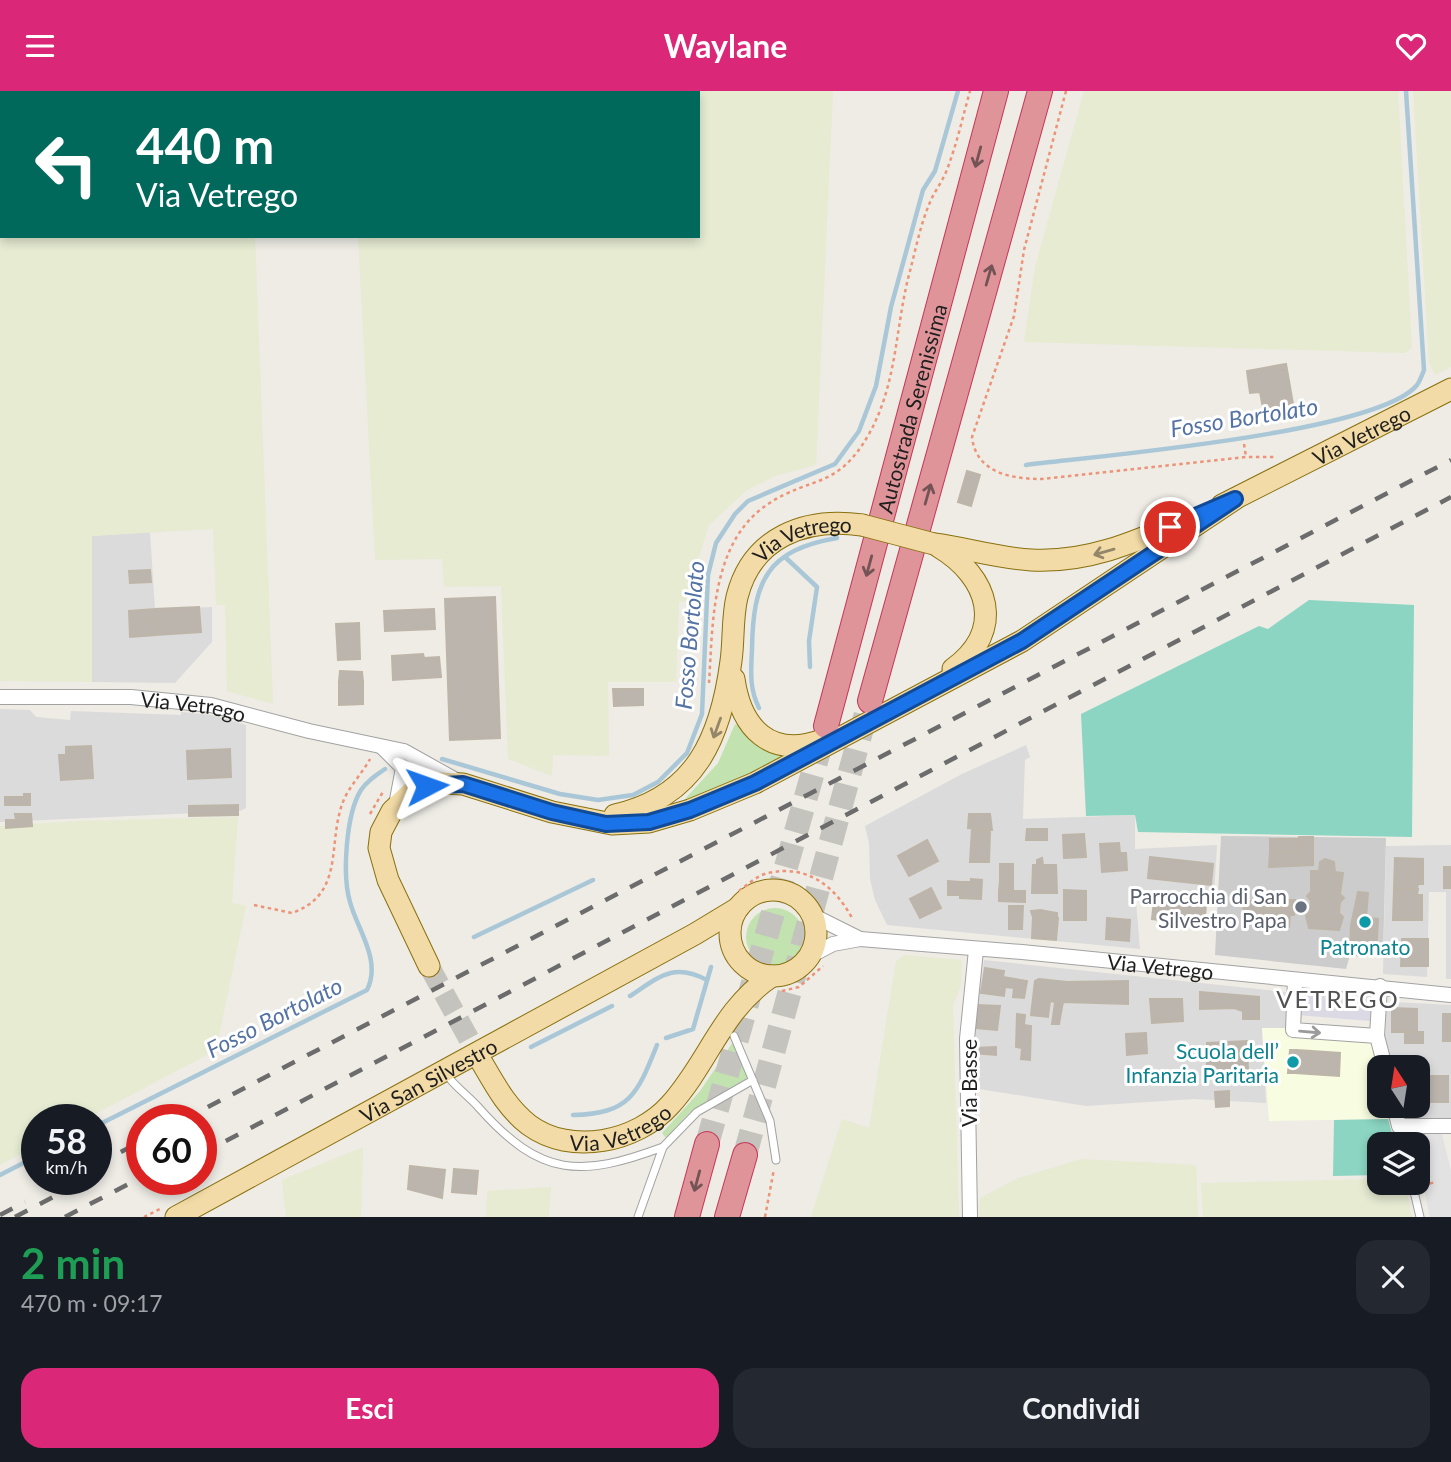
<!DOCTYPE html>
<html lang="it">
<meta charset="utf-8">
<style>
:root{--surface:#171b24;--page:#242831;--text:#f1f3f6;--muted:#9ea1a6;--accent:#db2777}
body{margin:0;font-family:Lato,sans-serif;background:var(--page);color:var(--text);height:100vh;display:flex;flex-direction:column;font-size:26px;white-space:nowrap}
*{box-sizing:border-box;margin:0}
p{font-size:23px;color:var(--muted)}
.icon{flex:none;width:38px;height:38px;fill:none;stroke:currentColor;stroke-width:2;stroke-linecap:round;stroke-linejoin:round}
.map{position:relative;height:1126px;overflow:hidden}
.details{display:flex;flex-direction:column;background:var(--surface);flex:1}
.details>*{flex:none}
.hud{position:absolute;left:0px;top:0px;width:700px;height:147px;box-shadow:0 4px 10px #0003;background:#00695c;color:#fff;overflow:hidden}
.needle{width:46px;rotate:348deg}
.controls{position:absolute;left:1367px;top:964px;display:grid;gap:14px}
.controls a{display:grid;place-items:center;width:63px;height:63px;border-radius:14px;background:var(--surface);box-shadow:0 4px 10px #0003;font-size:35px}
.speed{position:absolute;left:21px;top:1013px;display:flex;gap:14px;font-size:35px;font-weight:700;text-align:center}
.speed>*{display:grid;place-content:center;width:91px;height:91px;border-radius:50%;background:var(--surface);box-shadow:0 4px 10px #0003;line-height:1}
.speed small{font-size:18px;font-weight:400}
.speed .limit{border:10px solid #d22;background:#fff;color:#111}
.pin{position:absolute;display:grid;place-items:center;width:60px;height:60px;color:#fff;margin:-30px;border:4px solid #fff;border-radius:50%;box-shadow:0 2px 7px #0007}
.me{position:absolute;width:77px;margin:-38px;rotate:86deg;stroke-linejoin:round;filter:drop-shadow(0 0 5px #0008)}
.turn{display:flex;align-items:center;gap:24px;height:147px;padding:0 21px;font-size:32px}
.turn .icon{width:91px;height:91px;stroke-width:2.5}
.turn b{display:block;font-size:49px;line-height:60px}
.round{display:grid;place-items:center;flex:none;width:74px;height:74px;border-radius:21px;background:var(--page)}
.headline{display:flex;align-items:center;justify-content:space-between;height:119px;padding:0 21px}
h1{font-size:42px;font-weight:700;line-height:52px;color:#1e9e55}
.cta{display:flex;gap:14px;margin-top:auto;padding:14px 21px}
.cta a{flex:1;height:80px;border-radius:21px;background:var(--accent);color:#fff;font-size:28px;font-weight:700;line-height:80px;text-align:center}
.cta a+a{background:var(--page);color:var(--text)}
header{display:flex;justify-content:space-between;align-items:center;height:91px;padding:0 21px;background:var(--accent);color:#fff;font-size:32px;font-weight:700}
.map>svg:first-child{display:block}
</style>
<header><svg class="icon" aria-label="menu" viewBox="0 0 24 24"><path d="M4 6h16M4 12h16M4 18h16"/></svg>Waylane<svg class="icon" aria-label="heart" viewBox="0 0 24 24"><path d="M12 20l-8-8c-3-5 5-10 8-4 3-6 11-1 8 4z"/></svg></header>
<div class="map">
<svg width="1451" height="1126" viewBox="0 0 1451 1126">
<rect width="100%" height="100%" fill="#eeece5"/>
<path fill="#dcdbdb" d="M 150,441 L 155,518 L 212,516 L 212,551 L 175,592 L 92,591 L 91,445 Z
M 0,618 L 30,619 L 36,626 L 70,629 L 71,620 L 181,624 L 181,621 L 212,624 L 246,634 L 246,717 L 240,720 L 0,731 Z
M 1026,654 L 1030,666 L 1025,669 L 1023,728 L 1135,724 L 1135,758 L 1217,754 L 1214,805 L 1135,798 L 1140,858 L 887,834 L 875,809 L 870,788 L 869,752 L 865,735 L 962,683 Z
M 1451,754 L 1451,888 L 1446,888 L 1446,801 L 1429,801 L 1427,886 L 1383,883 L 1386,755 Z
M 984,869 L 1285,901 L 1288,903 L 1287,937 L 1262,938 L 1266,1012 L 1194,1008 L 1086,1015 L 973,997 L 972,953 Z
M 1394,911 L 1451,914 L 1451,1028 L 1413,1027 L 1402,1020 L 1401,1015 L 1418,1015 L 1418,976 L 1392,976 L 1385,948 L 1386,920 L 1388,914 Z"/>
<path fill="#f8fce0" d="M 1262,937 L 1287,937 L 1287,946 L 1373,950 L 1379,980 L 1379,1015 L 1386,1015 L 1388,1028 L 1269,1030 Z"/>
<path fill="#ccc" d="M 1221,745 L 1386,747 L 1383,866 L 1350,864 L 1346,878 L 1215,864 Z"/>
<path fill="#e6ebd2" d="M 0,0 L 250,0 L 2,2 L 2,145 L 255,145 L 273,613 L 227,600 L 225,514 L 216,514 L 213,438 L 92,445 L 92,591 L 0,590 Z
M 350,0 L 833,0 L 816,374 L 778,384 L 747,399 L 709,434 L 697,472 L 694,509 L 679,511 L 676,591 L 608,591 L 609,665 L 553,664 L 552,685 L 508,668 L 501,495 L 444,496 L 442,468 L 375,469 L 358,145 L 698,145 L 698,2 Z
M 1084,0 L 1398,0 L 1412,257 L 1405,262 L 1024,251 L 1035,176 Z
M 1413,0 L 1451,0 L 1451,276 L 1435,284 L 1429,272 Z
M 238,726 L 232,812 L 246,815 L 216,959 L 84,1029 L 37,1029 L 37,1054 L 0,1074 L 0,735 L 77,730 Z
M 904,864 L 962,869 L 961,894 L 953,914 L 959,1126 L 811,1126 L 842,1028 L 869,1037 L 896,870 Z
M 363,1056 L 361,1126 L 286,1126 L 282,1089 Z
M 1081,1068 L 1196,1074 L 1198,1126 L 979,1126 L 980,1107 L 1016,1088 Z
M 1379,1088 L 1379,1092 L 1405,1092 L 1412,1126 L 1203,1126 L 1201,1092 Z
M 551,1096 L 549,1126 L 486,1126 L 487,1100 Z"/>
<path fill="#c2e3b0" d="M 735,633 L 795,663 L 685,712 L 683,710 L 718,672 Z
M746 846a29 29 0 1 1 58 0a29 29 0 1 1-58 0Z
M 733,951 L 748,985 L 745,990 L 689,1022 L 666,1047 L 662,1042 L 700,1000 Z"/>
<path fill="#8bd5c2" d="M 1309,509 L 1414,514 L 1412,746 L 1138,741 L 1135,724 L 1086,725 L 1081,623 L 1259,535 L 1268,538 Z
M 1388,1028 L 1395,1053 L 1379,1054 L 1379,1084 L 1333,1085 L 1334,1029 Z"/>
<path fill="#e2e2e2" d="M 1411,1042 L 1442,1043 L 1451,1080 L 1451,1126 L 1430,1126 L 1418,1070 L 1418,1054 L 1414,1053 Z"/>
<path fill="#dbd9e3" d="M 1299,897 L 1372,902 L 1370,930 L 1297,924 Z"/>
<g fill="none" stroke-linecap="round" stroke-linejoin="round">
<path stroke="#aac7d7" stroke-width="4.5" d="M 1026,374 C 1097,365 1378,342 1417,294 C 1420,290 1422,284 1424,279 L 1406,0
M 785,466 L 817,496 L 809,550 L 810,576
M 759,617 C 749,597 751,580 752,558 C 753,490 767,459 837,447
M 442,668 L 560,703 L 598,709 L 633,704 L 658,691 L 687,662 L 702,623 L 708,484 L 716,452 L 735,423 L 748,410 L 835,373 L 859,340 L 876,295 L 891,216 L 923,99 L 935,80 L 958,0
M 474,846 L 593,789
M 630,905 C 659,886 673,871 707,889
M 666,947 L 693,938 L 711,876
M 531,956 L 612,915
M 573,1024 C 631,1023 638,1001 657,954
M 96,1035 L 367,899 C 382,869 357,838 350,811 C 342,784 346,723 361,699 C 367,690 376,684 385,678
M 0,1084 L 37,1065"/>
</g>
<path fill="#bbb5ae" stroke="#beb5a9" stroke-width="2" d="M 1286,273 L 1293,313 L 1263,317 L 1260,301 L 1250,302 L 1247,280 Z
M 967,380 L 980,384 L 971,415 L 958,411 Z
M 150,479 L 151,491 L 130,492 L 129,480 Z
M 495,506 L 500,647 L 450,649 L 445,508 Z
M 199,516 L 201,541 L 156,544 L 155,518 Z
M 155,518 L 156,544 L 130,546 L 129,520 Z
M 434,518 L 435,538 L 385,540 L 384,520 Z
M 359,532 L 360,568 L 338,569 L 336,533 Z
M 423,563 L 424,567 L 439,566 L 441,586 L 393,589 L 392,565 Z
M 340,580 L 362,581 L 363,591 L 339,591 Z
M 339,591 L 363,591 L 363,613 L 339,614 Z
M 613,598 L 643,598 L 643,614 L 614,615 Z
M 91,655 L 93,687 L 61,689 L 59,664 L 66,664 L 66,656 Z
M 230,658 L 231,686 L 188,688 L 187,660 Z
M 24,703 L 30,703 L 30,714 L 5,714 L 5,706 L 24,706 Z
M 238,714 L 238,724 L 189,725 L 189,715 Z
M 15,723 L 31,723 L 32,735 L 6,737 L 6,729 L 16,729 Z
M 969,723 L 990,723 L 992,739 L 968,737 Z
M 972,738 L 990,741 L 989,771 L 970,771 Z
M 1027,738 L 1047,738 L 1047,749 L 1026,749 Z
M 1084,743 L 1086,766 L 1064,767 L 1063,744 Z
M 1299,746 L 1313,746 L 1313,774 L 1269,776 L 1270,761 L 1298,761 Z
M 1270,748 L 1298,748 L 1298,761 L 1270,761 Z
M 927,749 L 938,770 L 909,785 L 898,765 Z
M 1119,752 L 1120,762 L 1126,762 L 1127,779 L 1102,781 L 1100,753 Z
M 1150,766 L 1213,773 L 1211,794 L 1148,787 Z
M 1042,767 L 1043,774 L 1056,774 L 1057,802 L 1032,802 L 1033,774 L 1037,774 L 1037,769 Z
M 1395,767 L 1423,768 L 1423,793 L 1418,793 L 1417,798 L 1394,798 Z
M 1325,768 L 1334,771 L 1335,781 L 1343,782 L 1340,803 L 1344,807 L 1340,811 L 1339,822 L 1343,826 L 1339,839 L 1309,837 L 1306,825 L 1310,820 L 1311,810 L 1307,805 L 1311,801 L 1311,780 L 1319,780 L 1320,771 Z
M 1000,773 L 1013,773 L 1013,790 L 1000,790 Z
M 1444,776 L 1451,776 L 1451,797 L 1444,797 Z
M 971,788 L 982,789 L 981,808 L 960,807 L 960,791 L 971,791 Z
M 948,790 L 960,791 L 961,804 L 948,804 Z
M 1000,790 L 1013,790 L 1013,800 L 999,800 Z
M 931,797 L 941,817 L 920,827 L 910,808 Z
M 1394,798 L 1418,798 L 1417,804 L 1422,804 L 1422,829 L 1393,829 Z
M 1064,799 L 1086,800 L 1086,829 L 1064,829 Z
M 999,800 L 1025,800 L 1025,811 L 999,810 Z
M 1358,801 L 1368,802 L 1366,827 L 1378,828 L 1376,865 L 1350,864 L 1351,834 Z
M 1154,809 L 1206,815 L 1204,834 L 1152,828 Z
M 1289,809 L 1295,809 L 1294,824 L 1290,824 L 1289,836 L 1264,836 L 1264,816 L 1289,816 Z
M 1244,810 L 1264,810 L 1264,827 L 1243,827 Z
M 1009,815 L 1023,815 L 1022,838 L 1009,838 Z
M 1040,819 L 1057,822 L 1057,827 L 1033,826 L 1031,820 Z
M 1033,826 L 1058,827 L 1056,849 L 1032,847 Z
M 1107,827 L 1130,829 L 1129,850 L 1106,848 Z
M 1402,848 L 1428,848 L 1428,875 L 1401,875 Z
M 985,877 L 1004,880 L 1003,886 L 1027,890 L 1024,907 L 1013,906 L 1014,897 L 1005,896 L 1004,905 L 981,902 Z
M 1039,888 L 1067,891 L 1128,890 L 1128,913 L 1063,911 L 1059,933 L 1052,933 L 1055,911 L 1050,910 L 1048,926 L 1031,924 L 1035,890 Z
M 1200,901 L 1259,906 L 1259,928 L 1243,928 L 1243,920 L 1234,917 L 1200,918 Z
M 1150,908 L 1182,908 L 1183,930 L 1152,932 Z
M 977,914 L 1000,915 L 997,939 L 976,937 Z
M 1392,917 L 1417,918 L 1417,941 L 1392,941 Z
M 1017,923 L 1025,924 L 1024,934 L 1031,935 L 1030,969 L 1021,968 L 1022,957 L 1016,956 Z
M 1443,923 L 1451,923 L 1451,950 L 1443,950 Z
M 1405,941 L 1423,941 L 1423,952 L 1405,952 Z
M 1146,942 L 1147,962 L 1127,964 L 1126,943 Z
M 1247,950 L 1248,980 L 1207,979 L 1207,952 Z
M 996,956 L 996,964 L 973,962 L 973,957 Z
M 1290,959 L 1297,959 L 1296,982 L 1288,982 Z
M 1297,959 L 1340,962 L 1339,985 L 1296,982 Z
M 1233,979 L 1248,980 L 1249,990 L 1233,990 Z
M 1418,985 L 1448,985 L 1448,1011 L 1418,1011 Z
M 1229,1000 L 1229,1015 L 1216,1016 L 1215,1001 Z
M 410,1075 L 445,1079 L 442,1107 L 408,1098 Z
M 454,1078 L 478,1080 L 476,1103 L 452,1101 Z"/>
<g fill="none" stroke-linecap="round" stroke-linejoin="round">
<path stroke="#c4c3bd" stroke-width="21" stroke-dasharray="21 10" stroke-linecap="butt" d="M 429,875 L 481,970"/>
<path stroke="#c4c3bd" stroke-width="24" stroke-dasharray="24 12" stroke-linecap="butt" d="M 707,1053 L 825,639
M 745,1064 L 867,619"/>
<g stroke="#a2a2a2" stroke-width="9">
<path id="lane" d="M 734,945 L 770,1030 L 776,1069
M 446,983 C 455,996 470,1006 480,1018 C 541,1086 580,1087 663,1056
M 1399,1035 L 1403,1054
M 1412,1092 L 1420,1126
M 638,1126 L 663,1056 L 697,1021 L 753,989"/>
</g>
<g stroke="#a2a2a2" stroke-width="16">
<g id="street">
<path id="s1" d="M 0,606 L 131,606 L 211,614 L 309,640 L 404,660 L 463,693"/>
<path d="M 382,656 L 403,677 L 396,714"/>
<path d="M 812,824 L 860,848"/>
<path id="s2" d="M 810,865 L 833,853 L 860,848 L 1022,861 L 1451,904"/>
<path d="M 1295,889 L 1293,939 L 1377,945"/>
<path d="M 1380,895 L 1377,945 L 1385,976"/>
<path d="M 1394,1015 L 1399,1035 L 1451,1035"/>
<path d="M 970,1126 L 967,948 L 976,859"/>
</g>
</g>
<g stroke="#89700f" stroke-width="23">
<g id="primary">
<path id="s3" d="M 1222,414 L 1451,298"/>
<path d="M 934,453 C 966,457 998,467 1031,469 C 1086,472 1133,452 1183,430"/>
<path d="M 939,456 C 989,486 1006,539 953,578"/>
<path d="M 734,588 C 741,637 770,668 822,649"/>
<path id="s4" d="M 615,724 C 696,706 721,646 731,570 C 734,549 732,527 737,506 C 752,446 805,426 862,434"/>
<circle cx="773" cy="842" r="43"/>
<path d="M 429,875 L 388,789 L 379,757 L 381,741 L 392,720 L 414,699 L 439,692 L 463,693 L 552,721 L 612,733 L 649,731 L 690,719 L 755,692 L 1022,550 L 1235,408"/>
<path id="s5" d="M 481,970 C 495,994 507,1017 529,1034 C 571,1065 637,1051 670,1014 C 709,971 721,919 772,885"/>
<path id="s6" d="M 176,1126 L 695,843 L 738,817"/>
</g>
</g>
<g stroke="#c83655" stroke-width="26">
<g id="highway">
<path d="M 870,610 L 1040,0"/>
<path id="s7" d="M 826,635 L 996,0"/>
<path d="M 687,1126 L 707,1053"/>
<path d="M 727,1126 L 745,1064"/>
</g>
</g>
<path stroke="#ec9378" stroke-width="2.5" stroke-dasharray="3.5 3.5" stroke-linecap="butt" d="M 1066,0 L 1024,159 L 1014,225 L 972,346 C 976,382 1011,388 1042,388 L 1246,366 L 1276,366
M 1244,353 L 1246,366
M 709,592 C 713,531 711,451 768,413 C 812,384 837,399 869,343 C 898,291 895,235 910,180 C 916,157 921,131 931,109 C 936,98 944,88 948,76 C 957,52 963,25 970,0
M 370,723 L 384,699
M 739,800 C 747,794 758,784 768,782 C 808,773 836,796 853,829
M 254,814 L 292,822 C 342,804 329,760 340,720 C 345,699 360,686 370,668
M 782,900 L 799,896 L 823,875
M 1423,1094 L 1436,1091
M 144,1126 L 160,1118
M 765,1126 L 774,1078"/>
<use href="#lane" stroke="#fff" stroke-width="7"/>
<use href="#street" stroke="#fff" stroke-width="14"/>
<use href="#primary" stroke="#f2dba6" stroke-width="21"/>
<use href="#highway" stroke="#de9499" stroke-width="24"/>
<path stroke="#6c6c6c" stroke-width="4.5" stroke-dasharray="14 14" stroke-linecap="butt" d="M 183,1029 L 1451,369
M 201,1063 L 1451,406
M 96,1074 L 142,1050
M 0,1124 L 25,1111
M 15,1126 L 88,1088
M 65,1126 L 142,1086"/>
<g stroke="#89700f" stroke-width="23" stroke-linecap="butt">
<path id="primary-bridge" d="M 862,434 L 934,453"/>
</g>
<use href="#primary-bridge" stroke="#f2dba6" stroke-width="21"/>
</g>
<defs><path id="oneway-shaft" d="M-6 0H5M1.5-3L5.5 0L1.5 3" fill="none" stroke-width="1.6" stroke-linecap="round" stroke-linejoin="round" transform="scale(1.75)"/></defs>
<g stroke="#745355">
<use href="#oneway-shaft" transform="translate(978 66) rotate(105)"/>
<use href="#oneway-shaft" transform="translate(989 184) rotate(-74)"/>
<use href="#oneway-shaft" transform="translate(928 403) rotate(-74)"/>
<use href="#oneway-shaft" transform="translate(869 475) rotate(105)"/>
<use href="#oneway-shaft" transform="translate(697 1090) rotate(105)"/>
</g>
<g stroke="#938669">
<use href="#oneway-shaft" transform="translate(1104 461) rotate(164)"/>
<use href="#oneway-shaft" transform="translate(717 637) rotate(110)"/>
</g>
<use stroke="#9a9a9a" href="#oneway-shaft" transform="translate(1310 941) rotate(5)"/>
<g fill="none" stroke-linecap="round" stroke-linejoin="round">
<g stroke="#114b97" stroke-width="18">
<path id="route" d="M 427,695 L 463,693 L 552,721 L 606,733 L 649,731 L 690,719 L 755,692 L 1022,550 L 1235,408 L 1170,436"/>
</g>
<use href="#route" stroke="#1a73e8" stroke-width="12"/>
</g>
<circle fill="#6b7280" stroke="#fff" stroke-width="2.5" cx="1301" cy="816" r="7"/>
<g fill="#0f9aa8" stroke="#fff" stroke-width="2.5">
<circle cx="1365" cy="831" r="7"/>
<circle cx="1293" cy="971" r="7"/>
</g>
<g text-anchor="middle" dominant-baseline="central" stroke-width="6" stroke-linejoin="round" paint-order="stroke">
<g font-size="21" fill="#1e1e1e" stroke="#fff">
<text stroke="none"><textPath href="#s7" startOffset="329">Autostrada Serenissima</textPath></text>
<text stroke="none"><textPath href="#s3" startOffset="156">Via Vetrego</textPath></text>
<text stroke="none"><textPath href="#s4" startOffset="369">Via Vetrego</textPath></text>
<text stroke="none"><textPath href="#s1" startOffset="194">Via Vetrego</textPath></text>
<text stroke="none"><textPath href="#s2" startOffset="355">Via Vetrego</textPath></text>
<text stroke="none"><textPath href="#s6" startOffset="287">Via San Silvestro</textPath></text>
<text transform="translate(968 992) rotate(-90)">Via Basse</text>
<text stroke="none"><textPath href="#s5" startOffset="178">Via Vetrego</textPath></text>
</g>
<g font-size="21" fill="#5b616d" stroke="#fff" text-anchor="end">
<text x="1287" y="804">Parrocchia di San<tspan x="1287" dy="24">Silvestro Papa</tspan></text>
</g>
<g font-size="21" fill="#0d838f" stroke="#fff">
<text x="1365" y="855">Patronato</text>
<text x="1279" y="959" text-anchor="end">Scuola dell’<tspan x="1279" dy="24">Infanzia Paritaria</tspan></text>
</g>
<g font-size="23" font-style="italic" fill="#5472a4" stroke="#fff">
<text transform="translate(1244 326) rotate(-9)">Fosso Bortolato</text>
<text transform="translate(689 544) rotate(-85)">Fosso Bortolato</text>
<text transform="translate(274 926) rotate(-27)">Fosso Bortolato</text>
</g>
<g font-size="24" letter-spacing="2" fill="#515151" stroke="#fff">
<text x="1338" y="907">VETREGO</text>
</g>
</g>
</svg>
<div class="controls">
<a><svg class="needle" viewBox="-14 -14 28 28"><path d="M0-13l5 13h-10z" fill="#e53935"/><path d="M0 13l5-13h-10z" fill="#9ea1a6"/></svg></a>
<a><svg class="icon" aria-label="layers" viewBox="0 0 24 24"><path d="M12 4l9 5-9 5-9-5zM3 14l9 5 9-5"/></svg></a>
</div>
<div class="speed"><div>58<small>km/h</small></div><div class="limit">60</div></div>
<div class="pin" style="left:1170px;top:436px;background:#d93025"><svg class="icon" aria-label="arrive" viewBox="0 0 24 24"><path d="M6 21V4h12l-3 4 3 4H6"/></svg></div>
<svg class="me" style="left:427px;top:695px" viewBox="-20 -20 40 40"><path d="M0-17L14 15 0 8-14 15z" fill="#1a73e8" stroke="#fff" stroke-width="4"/></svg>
<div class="hud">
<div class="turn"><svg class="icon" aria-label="left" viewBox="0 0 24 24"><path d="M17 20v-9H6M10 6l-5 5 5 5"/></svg><div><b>440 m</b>Via Vetrego</div></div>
</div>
</div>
<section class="details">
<div class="headline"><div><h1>2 min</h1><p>470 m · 09:17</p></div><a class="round"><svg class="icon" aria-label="close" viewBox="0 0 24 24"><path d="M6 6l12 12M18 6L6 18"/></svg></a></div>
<div class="cta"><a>Esci</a><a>Condividi</a></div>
</section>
